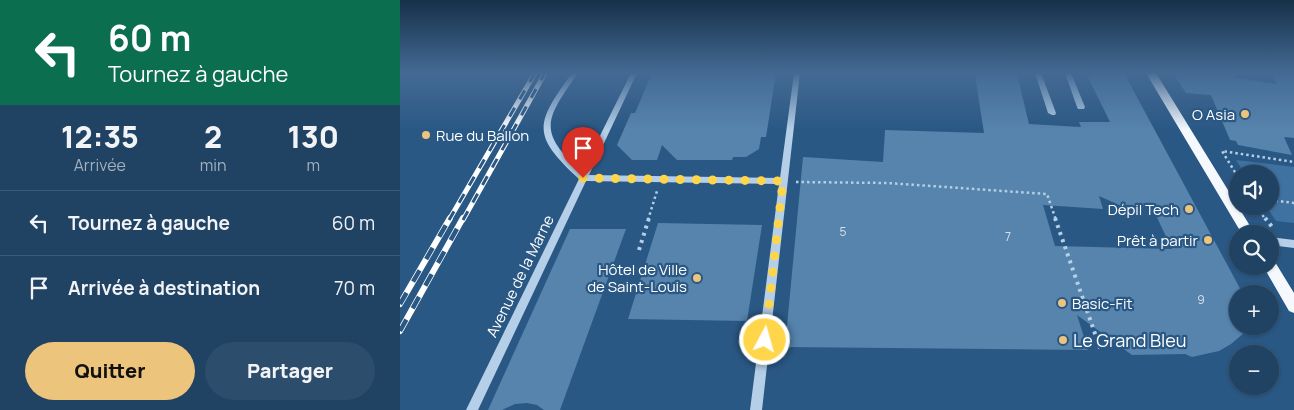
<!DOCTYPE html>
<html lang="fr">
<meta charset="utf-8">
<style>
:root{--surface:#204263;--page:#2d4d6c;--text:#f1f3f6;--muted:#a2b0be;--line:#3d5b78;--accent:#edc47c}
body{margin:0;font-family:Manrope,sans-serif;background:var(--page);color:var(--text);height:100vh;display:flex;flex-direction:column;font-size:19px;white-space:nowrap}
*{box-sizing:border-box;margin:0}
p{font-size:16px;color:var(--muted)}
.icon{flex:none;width:28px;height:28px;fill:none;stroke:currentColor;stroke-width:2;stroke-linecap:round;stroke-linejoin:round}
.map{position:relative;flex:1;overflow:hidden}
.side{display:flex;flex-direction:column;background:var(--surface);width:400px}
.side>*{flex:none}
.guide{background:#0b6e4f;color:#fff;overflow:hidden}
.buttons{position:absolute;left:829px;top:165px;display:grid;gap:10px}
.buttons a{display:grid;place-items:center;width:50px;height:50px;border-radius:50%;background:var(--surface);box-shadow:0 1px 4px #0004,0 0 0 1px var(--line);font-size:25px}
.pin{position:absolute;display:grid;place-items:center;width:42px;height:42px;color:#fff;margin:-51px -21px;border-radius:50% 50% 50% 0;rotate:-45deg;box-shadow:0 0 5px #0007}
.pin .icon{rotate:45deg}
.me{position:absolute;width:55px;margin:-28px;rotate:6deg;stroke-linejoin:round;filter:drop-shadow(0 0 4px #0008)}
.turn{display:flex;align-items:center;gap:18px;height:105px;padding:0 25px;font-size:22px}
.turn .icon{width:65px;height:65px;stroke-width:2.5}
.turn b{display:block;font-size:35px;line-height:42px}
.eta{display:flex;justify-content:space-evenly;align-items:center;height:85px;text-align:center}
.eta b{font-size:30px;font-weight:800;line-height:35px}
.button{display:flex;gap:10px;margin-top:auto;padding:10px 25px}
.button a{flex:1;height:58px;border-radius:30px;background:var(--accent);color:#111;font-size:20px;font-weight:800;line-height:58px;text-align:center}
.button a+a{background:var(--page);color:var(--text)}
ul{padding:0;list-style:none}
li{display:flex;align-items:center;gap:15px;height:65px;padding:0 25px;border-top:1px solid var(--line)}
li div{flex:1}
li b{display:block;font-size:19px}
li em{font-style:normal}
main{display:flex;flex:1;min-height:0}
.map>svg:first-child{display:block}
</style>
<main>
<section class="side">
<div class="guide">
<div class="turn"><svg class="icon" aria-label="left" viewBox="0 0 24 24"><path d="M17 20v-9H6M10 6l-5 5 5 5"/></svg><div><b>60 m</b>Tournez à gauche</div></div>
</div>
<div class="eta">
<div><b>12:35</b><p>Arrivée</p></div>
<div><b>2</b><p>min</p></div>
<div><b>130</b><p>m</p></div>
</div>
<ul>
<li><svg class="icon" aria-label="left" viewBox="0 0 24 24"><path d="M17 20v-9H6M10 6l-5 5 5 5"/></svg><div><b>Tournez à gauche</b></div><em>60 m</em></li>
<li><svg class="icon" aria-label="arrive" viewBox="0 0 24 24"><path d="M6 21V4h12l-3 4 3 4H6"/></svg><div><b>Arrivée à destination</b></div><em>70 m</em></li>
</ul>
<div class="button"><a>Quitter</a><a>Partager</a></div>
</section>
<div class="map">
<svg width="894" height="410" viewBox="0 0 894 410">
<rect width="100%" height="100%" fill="#2a5884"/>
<path fill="#3f72a0" d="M 836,160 L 894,167 L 894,223 L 876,221 L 866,206 L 870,206 L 870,174 L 845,174 Z"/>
<path fill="#5684ad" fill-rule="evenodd" d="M 252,73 L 376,73 L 366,137 L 361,137 L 359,149 L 346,157 L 333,157 L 332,160 L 277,160 L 262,145 L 257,160 L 232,160 L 217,145 L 231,113 L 235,113 Z
M 590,73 L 617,74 L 629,124 L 681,127 L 679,122 L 710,122 L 687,75 L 724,73 L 843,294 L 838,294 L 838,326 L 852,326 L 831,344 L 819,351 L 792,357 L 785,354 L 732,355 L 677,315 L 688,350 L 385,347 L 403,157 L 483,162 L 485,130 L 584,133 L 575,75 L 590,76 ZM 699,196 L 719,205 L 752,207 L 772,249 L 655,246 L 643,205 L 703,209 Z
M 773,73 L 833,73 L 835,78 L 877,84 L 872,73 L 894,74 L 894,138 L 884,137 L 892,155 L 838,145 L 836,141 L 830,140 L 811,95 L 786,93 Z
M 258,223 L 362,225 L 347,321 L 228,319 Z
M 170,229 L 226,229 L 160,410 L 144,410 L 137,405 L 127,403 L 115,404 L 102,410 L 88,410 Z"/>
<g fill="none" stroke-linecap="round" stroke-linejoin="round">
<path stroke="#b4cfe7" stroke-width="2.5" stroke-dasharray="2.5 3" stroke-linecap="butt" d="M 838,177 L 822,151 L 894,162
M 396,182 L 487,183 L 647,194 L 656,220
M 870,200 L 894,203
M 856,206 L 866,220
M 248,220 L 257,191"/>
<path stroke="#b4cfe7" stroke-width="4" stroke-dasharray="3 4.5" stroke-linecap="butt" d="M 655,218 L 701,351
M 865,218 L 873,228
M 239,250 L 249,218"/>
<path fill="#b4cfe7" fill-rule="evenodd" d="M 172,73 L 178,73 C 146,119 136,131 182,172 L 231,73 L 237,73 L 189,175 L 380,178 L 394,73 L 400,73 L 362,410 L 350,410 L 379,184 L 186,181 L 78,410 L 66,410 L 179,179 C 131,135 135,124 172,73 Z
M 635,73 L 641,73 L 656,113 L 655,115 L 652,115 L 648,113 Z
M 665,73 L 671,73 L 685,107 L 684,109 L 678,109 L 677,107 Z
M 870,237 L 894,240 L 894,248 L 870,245 Z"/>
<path fill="#f5f9fe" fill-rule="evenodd" d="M 746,73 L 756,73 L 855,234 L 842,234 Z
M 870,260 L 875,262 L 894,293 L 894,313 L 889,311 L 863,266 L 870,266 Z"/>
<g stroke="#fff" stroke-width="5">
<path id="rail-far1" d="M 49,220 L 135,73
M 63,220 L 145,73"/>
</g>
<g stroke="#fff" stroke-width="6">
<path id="rail" d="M 0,304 L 50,218
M 0,331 L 63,218"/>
</g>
<use href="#rail-far1" stroke="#2a5884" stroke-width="3" stroke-dasharray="10" stroke-linecap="butt"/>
<use href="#rail" stroke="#2a5884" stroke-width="4.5" stroke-dasharray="13" stroke-linecap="butt"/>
</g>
<linearGradient id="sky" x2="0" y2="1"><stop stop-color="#173049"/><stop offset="0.56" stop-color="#446a94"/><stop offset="1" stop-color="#446a94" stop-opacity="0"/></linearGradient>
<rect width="894" height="130" fill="url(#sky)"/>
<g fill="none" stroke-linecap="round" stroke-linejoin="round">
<path stroke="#ffd54a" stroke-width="9" stroke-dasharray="0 16.2" d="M 183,178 L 383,181 L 365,340"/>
</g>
<g fill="#edc47c" stroke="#2a5884" stroke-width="2">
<circle cx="845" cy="114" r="5"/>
<circle cx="26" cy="135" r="5"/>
<circle cx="789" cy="209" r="5"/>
<circle cx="808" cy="240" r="5"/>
<circle cx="297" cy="278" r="5"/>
<circle cx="662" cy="303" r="5"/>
<circle cx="663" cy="340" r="5"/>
</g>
<g text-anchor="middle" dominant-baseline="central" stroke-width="4.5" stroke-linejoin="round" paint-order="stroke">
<g font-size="12" fill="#d5e0ea">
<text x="443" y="231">5</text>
<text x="608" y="236">7</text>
<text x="801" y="299">9</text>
</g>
<g font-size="15" fill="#fff" stroke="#2a5884" text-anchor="end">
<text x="835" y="114">O Asia</text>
<text x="36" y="135" text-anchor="start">Rue du Ballon</text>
<text x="779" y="209">Dépil Tech</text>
<text x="798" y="240">Prêt à partir</text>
<text x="287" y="269">Hôtel de Ville<tspan x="287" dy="17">de Saint-Louis</tspan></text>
<text x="672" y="303" text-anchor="start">Basic-Fit</text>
</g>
<g font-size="15" fill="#fff" stroke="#2a5884">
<text transform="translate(120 276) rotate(-64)">Avenue de la Marne</text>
</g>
<g font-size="18" fill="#fff" stroke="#2a5884" text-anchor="start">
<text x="673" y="340">Le Grand Bleu</text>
</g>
</g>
</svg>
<div class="buttons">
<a><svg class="icon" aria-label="sound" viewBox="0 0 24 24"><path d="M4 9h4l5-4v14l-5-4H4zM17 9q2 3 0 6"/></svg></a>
<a><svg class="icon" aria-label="search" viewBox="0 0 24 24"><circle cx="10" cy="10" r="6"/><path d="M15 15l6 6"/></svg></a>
<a>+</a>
<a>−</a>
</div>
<div class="pin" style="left:183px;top:178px;background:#d93025"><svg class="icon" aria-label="arrive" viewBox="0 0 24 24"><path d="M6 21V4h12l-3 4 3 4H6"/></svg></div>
<svg class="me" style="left:365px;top:340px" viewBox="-20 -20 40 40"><circle r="17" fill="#ffd54a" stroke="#fff" stroke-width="3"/><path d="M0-11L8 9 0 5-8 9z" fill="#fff"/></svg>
</div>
</main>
